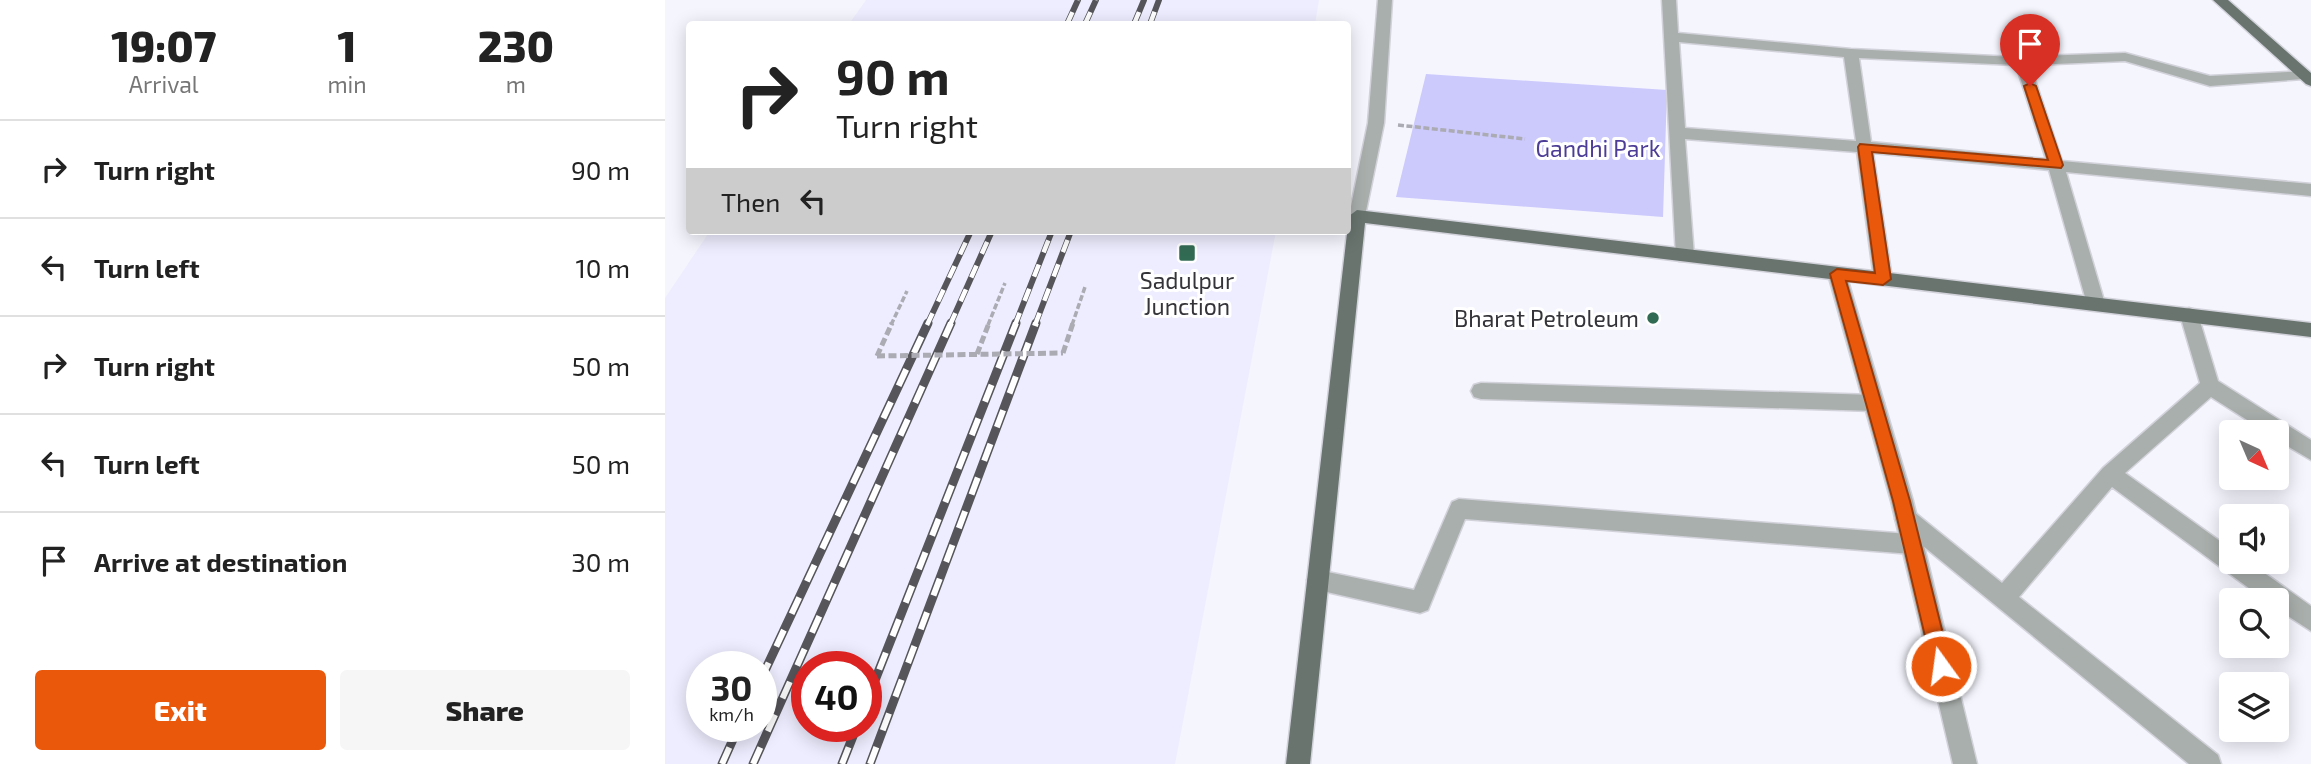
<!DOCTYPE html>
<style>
:root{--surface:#fff;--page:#f6f6f6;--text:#222;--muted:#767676;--line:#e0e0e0;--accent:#ea580c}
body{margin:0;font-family:"Exo 2",sans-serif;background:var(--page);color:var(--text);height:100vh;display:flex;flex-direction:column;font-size:26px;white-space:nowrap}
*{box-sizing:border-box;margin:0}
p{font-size:23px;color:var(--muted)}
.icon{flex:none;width:38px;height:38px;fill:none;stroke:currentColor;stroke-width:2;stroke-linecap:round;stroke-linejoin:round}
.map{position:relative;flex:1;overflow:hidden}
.details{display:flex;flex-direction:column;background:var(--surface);width:665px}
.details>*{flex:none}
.guide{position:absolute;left:21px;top:21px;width:665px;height:214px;border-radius:7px;box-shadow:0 4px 18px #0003;background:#fff;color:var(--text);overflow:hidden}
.needle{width:46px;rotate:136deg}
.buttons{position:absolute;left:1554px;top:420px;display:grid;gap:14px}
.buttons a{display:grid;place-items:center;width:70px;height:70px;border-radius:7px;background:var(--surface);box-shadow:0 4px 18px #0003;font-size:35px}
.speed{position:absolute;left:21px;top:651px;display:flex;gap:14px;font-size:35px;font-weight:700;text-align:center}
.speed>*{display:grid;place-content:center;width:91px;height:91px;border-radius:50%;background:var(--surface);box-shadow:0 4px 18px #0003;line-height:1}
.speed small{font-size:18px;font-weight:400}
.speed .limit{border:10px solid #d22;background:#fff;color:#111}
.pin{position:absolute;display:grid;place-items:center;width:60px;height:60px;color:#fff;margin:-72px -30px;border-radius:50% 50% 50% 0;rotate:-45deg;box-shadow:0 0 7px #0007}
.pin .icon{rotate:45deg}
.me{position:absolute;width:77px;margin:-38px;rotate:346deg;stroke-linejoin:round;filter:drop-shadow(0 0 5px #0008)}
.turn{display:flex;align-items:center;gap:24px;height:147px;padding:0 35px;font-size:32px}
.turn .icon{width:91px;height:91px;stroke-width:2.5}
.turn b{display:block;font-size:49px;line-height:60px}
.then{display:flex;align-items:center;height:66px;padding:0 35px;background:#0003;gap:14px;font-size:26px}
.eta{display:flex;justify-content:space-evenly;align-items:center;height:119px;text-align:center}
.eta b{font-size:42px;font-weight:800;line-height:49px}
.primary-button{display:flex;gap:14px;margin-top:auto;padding:14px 35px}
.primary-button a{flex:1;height:80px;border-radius:7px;background:var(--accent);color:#fff;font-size:28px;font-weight:800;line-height:80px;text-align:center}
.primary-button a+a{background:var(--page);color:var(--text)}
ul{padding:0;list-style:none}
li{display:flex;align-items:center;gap:21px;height:98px;padding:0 35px;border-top:2px solid var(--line)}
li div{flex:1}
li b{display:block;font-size:26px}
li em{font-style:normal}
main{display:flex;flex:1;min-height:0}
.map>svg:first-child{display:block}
</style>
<main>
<section class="details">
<div class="eta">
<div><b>19:07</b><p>Arrival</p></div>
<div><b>1</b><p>min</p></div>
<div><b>230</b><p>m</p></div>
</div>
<ul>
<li><svg class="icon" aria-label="right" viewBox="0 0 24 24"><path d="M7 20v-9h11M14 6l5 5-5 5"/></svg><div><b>Turn right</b></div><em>90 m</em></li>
<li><svg class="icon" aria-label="left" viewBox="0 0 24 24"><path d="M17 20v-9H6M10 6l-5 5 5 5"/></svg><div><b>Turn left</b></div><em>10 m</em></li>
<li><svg class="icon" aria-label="right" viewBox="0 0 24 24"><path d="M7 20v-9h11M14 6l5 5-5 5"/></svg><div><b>Turn right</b></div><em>50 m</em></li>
<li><svg class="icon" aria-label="left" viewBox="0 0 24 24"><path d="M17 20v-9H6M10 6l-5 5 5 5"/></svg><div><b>Turn left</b></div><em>50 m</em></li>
<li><svg class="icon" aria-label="arrive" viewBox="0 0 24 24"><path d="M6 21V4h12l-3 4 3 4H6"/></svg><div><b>Arrive at destination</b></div><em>30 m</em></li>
</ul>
<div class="primary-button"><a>Exit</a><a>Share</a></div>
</section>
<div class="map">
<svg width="1646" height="764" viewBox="0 0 1646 764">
<rect width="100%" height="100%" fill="#f5f5fe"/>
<path fill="#ededff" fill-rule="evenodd" d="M 201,0 L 654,0 L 650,24 L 184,24 Z
M 45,231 L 611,231 L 510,764 L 0,764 L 0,298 ZM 37,667 L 96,667 L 96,726 L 37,726 ZM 142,667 L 201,667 L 201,726 L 142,726 Z"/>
<path fill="#ccc9fc" d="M 761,74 L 1002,90 L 998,217 L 731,197 Z"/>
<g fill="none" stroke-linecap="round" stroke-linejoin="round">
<g stroke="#d2d2db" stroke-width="3">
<path id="minor" d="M 997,0 L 1011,0 L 1013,33 L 1186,49 L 1349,57 L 1460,53 L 1545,76 L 1643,71 L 1645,74 L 1638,79 L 1545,86 L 1460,61 L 1365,65 L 1397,161 L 1646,184 L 1646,196 L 1401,172 L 1440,304 L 1437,309 L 1425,309 L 1422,304 L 1384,170 L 1208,153 L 1227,279 L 1224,284 L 1212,284 L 1209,279 L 1192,152 L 1020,139 L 1029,256 L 1026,261 L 1014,261 L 1011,256 ZM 1014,42 L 1179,57 L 1191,141 L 1020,128 ZM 1194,58 L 1351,65 L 1381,159 L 1206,142 Z
M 1524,308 L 1530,310 L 1533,315 L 1553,381 L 1646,440 L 1646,460 L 1612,440 L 1612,432 L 1601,432 L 1546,397 L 1460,473 L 1566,549 L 1566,562 L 1584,562 L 1646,606 L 1646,631 L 1612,609 L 1612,600 L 1600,600 L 1447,487 L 1354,597 L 1553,755 L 1556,764 L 1524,764 L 1257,545 L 1255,551 L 1247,554 L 800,519 L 763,610 L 755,613 L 653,590 L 645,587 L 642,580 L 645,573 L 653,570 L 749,590 L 787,502 L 794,499 L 1243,534 L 1233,526 L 1230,519 L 1233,512 L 1241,509 L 1249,512 L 1337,583 L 1438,468 L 1535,383 L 1515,315 L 1518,310 Z
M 816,383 L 1209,395 L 1216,397 L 1219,403 L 1216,409 L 1209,411 L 816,399 L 809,397 L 806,391 L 809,385 Z"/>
</g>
<g stroke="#d2d2db" stroke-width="3">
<path id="tertiary" d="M 713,0 L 727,0 L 719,123 L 700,216 L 692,222 L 684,216 L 703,123 Z
M 1172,267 L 1178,269 L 1181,274 L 1248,501 L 1312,764 L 1288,764 L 1226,501 L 1163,274 L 1166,269 Z"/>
</g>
<g stroke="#d2d2db" stroke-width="3">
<path id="primary" d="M 1548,0 L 1563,0 L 1646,73 L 1646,86 L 1641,84 Z
M 692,210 L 1646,323 L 1646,337 L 700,223 L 645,764 L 621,764 L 684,216 Z"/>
</g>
<path stroke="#ababb3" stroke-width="3.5" stroke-dasharray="6 2.5" stroke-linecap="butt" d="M 733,125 L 860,139
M 226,325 L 242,291
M 323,325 L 340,283
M 407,325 L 420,287"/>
<path stroke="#ababb3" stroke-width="5" stroke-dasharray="8 3.5" stroke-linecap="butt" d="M 398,353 L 408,323
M 312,354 L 324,323
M 212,356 L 227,323"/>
<use href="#minor" fill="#a9afac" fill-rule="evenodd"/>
<use href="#tertiary" fill="#a9afac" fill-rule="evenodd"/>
<use href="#primary" fill="#69746f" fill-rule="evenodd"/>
<g stroke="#55555a" stroke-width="6">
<path id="rail-far1" d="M 402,24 L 413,0
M 420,24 L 431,0
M 469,24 L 479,0
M 485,24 L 494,0
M 262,325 L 306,231
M 285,325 L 327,231
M 350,325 L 387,231
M 370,325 L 406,231"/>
</g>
<g stroke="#55555a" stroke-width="9">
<path id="rail" d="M 96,679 L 263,323
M 201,703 L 351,323
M 57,764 L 74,726
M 88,764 L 286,323
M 177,764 L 192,726
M 205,764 L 371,323"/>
</g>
<use href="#rail-far1" stroke="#fff" stroke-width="4.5" stroke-dasharray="13" stroke-linecap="butt"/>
<use href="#rail" stroke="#fff" stroke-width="6" stroke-dasharray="18" stroke-linecap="butt"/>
<path stroke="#ababb3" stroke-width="5" stroke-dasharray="8 3.5" stroke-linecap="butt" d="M 212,356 L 398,353"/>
</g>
<path fill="#ea580c" stroke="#983908" stroke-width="2" d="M 1365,83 L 1371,86 L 1398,165 L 1396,168 L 1207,152 L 1226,279 L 1218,285 L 1181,281 L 1245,501 L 1286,666 L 1283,673 L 1276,676 L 1270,673 L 1267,666 L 1228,501 L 1165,274 L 1172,269 L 1210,273 L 1193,147 L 1195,144 L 1383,160 L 1359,86 Z"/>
<g fill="#326b54" stroke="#fff" stroke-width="2.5">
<rect x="513" y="244" width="18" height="18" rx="3.5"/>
<circle cx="988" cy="318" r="7"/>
</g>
<g text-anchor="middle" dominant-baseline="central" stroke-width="6" stroke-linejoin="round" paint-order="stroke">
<g font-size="23" fill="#4d3d96" stroke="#fff">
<text x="933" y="148">Gandhi Park</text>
</g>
<g font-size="23" fill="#343439" stroke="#fff">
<text x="522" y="280">Sadulpur<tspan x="522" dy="26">Junction</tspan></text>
<text x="974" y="318" text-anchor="end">Bharat Petroleum</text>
</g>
</g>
</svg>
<div class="buttons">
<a><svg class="needle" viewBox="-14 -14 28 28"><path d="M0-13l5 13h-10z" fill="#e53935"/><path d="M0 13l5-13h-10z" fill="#767676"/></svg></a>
<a><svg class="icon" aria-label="sound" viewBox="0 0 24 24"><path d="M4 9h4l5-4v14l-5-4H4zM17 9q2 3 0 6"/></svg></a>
<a><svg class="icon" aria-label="search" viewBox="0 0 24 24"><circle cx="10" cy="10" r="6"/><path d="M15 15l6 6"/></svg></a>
<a><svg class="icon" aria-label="layers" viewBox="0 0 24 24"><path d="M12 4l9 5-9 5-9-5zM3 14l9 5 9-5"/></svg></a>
</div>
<div class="speed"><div>30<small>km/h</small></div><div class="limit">40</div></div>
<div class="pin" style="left:1365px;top:86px;background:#d93025"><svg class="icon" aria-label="arrive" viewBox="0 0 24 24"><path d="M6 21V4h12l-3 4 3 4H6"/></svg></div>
<svg class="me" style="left:1276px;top:666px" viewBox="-20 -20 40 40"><circle r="17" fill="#ea580c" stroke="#fff" stroke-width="3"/><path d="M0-11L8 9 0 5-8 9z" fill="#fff"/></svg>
<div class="guide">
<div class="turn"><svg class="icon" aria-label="right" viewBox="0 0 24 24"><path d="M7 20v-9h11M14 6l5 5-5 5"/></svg><div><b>90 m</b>Turn right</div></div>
<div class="then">Then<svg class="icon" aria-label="left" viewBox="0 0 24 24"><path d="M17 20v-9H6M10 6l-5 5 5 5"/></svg></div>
</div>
</div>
</main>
